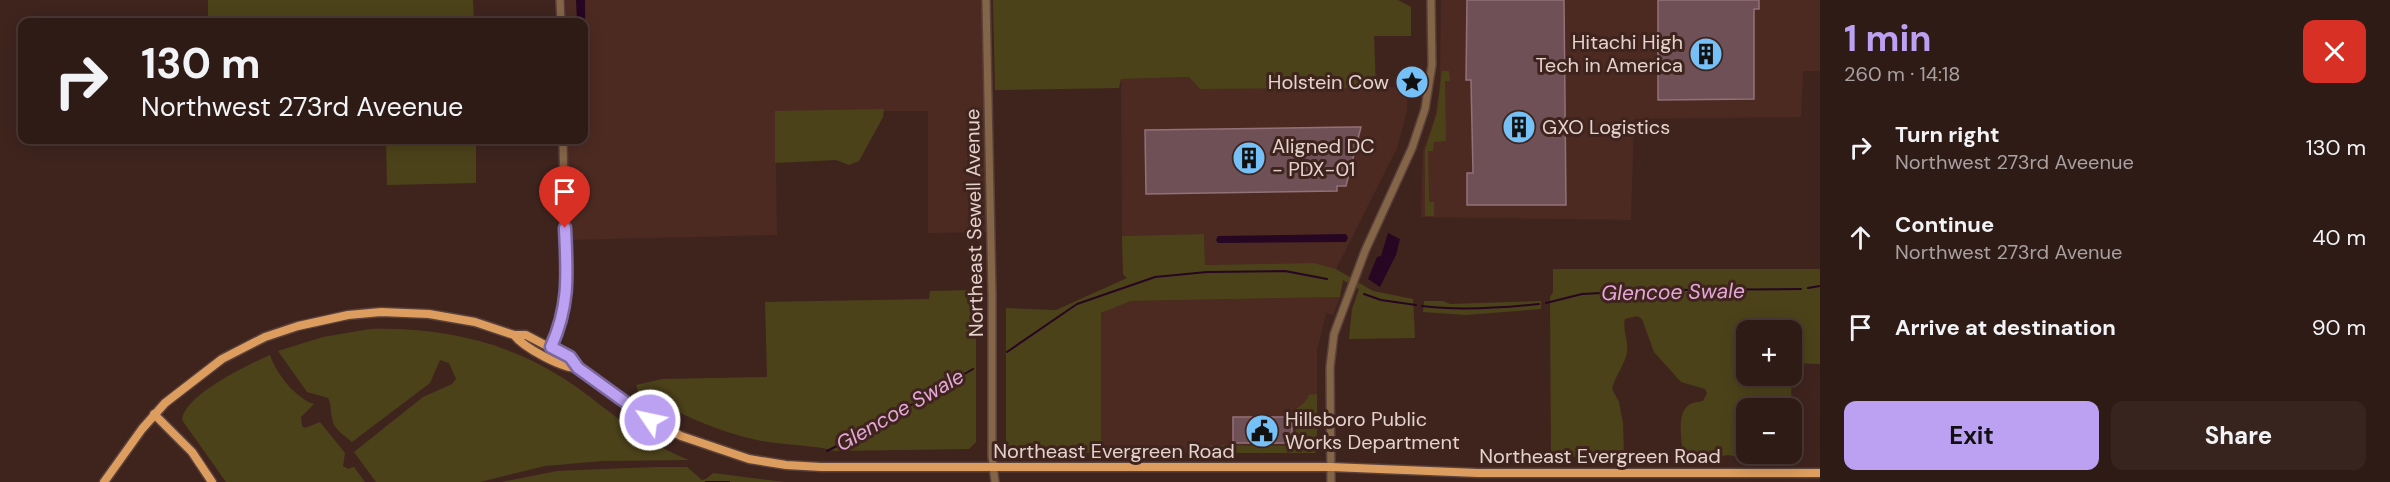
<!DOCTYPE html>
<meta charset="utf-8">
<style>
:root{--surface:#2f1b16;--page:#37241f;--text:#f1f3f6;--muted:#a7a1a1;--line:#4a3935;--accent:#bca0f2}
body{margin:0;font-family:"DM Sans",sans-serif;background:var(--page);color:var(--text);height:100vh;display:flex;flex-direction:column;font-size:22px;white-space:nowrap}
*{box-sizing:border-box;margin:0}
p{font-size:20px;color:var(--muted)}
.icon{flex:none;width:33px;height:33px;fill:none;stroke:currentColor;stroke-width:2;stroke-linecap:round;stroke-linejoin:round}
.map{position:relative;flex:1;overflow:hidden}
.sheet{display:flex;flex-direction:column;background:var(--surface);width:570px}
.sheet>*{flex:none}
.top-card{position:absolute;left:18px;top:18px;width:570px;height:126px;border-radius:12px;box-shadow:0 3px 15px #0003,0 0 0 2px var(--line);background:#2f1b16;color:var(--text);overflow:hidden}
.buttons{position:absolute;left:1736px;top:320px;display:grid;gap:12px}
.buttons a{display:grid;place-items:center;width:66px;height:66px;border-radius:12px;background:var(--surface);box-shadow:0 3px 15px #0003,0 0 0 2px var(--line);font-size:30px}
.pin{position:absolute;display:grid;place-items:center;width:51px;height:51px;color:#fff;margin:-62px -26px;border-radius:50% 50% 50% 0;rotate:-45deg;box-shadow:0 0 6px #0007}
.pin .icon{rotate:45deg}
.me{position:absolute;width:66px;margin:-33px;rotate:304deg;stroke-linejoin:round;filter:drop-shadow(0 0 4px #0008)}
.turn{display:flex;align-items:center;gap:21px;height:126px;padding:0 24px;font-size:27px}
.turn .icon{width:78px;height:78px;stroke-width:2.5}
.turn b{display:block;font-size:42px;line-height:51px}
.round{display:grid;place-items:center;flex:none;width:63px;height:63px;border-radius:12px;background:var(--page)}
.headline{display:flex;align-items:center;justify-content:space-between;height:102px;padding:0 24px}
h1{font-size:36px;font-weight:700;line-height:45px;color:var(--accent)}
.cta{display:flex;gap:12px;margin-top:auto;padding:12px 24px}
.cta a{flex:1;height:69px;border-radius:12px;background:var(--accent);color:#111;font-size:24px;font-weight:700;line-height:69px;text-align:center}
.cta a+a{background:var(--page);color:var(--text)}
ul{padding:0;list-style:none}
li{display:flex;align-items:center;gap:18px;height:90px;padding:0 24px}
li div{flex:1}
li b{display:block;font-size:22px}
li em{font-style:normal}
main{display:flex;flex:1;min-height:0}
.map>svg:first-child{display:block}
</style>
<main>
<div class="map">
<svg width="1820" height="482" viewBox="0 0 1820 482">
<rect width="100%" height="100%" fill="#3f241e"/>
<path fill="#4c2a22" d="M 566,0 L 982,0 L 989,232 L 928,233 L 928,111 L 775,111 L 777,235 L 568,240 L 567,140 L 584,140 L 584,22 L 566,22 Z
M 1441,0 L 1820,0 L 1820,71 L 1803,71 L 1801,117 L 1634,119 L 1631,220 L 1421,217 L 1423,151 L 1435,117 L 1440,82 Z
M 1189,77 L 1200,89 L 1407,87 L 1407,111 L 1397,148 L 1336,269 L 1314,263 L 1205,265 L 1204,234 L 1122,236 L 1121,79 Z
M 1340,297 L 1333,315 L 1326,313 L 1317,351 L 1317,440 L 1319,450 L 1315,453 L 1101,453 L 1101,313 L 1131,301 Z"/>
<path fill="#4c421a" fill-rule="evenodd" d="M 208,0 L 473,0 L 474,22 L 208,22 Z
M 993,0 L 1398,0 L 1411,7 L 1411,36 L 1374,36 L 1376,88 L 1200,89 L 1189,77 L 1121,79 L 1119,88 L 995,90 Z
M 1442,71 L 1449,71 L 1450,81 L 1445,81 L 1446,141 L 1434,142 L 1433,151 L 1428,151 L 1429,202 L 1434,202 L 1434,216 L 1425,216 L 1425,150 L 1437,113 Z
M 884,109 L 883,117 L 859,161 L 849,165 L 836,160 L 775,163 L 775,111 Z
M 386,140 L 476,140 L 476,183 L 387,185 Z
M 1204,234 L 1205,265 L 1314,263 L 1336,269 L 1373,291 L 1413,299 L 1415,338 L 1349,339 L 1352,309 L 1359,289 L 1343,280 L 1340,297 L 1131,301 L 1101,313 L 1101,453 L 1010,451 L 1006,443 L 1006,308 L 1056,310 L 1127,278 L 1123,274 L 1122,236 Z
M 1553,269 L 1820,269 L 1820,364 L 1791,363 L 1792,456 L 1781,459 L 1743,458 L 1728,455 L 1713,458 L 1683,458 C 1683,444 1675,414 1689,405 C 1693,402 1699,402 1703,401 L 1707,393 L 1705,389 L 1681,382 L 1654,352 L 1642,319 L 1637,316 L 1625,319 C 1622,330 1629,341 1627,353 C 1624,366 1615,376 1612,389 L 1619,402 L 1623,423 L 1624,458 L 1584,459 L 1551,451 L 1550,297 L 1553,292 ZM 1746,330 L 1791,330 L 1791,375 L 1746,375 ZM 1746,408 L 1791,408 L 1791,453 L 1746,453 Z
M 976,290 L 976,442 L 969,449 L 835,451 C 810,444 783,446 757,440 C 715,431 675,412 638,391 L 636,385 L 662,379 L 767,377 L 765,302 L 929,299 L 930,291 Z
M 1424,301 L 1443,301 L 1450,304 L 1541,301 L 1541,309 L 1466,315 L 1423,312 Z
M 370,329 C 447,327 519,344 582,391 C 618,418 646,443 689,460 L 603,461 L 545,466 L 480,482 L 376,482 L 354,452 L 423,397 L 452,384 L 456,379 L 449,363 L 440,360 L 430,383 L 352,442 C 344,435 333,429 332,418 C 330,410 332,406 328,398 L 307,392 L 278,351 L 323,337 Z
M 270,355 C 276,373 295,398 314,404 L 301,417 L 302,426 L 305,428 L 320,422 L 345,453 L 343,466 L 348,469 L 354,467 L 365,482 L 226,482 L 182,420 C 184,395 248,365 270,355 Z
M 1317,394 L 1317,440 L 1319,450 L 1315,453 L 1289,453 L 1289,443 L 1296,440 L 1296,424 L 1291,415 C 1295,407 1304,407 1309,395 Z
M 1188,445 L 1287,446 L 1287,453 L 1188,453 Z
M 655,467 L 687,467 L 702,480 L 706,479 L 713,473 L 785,482 L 501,482 L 557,471 Z"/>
<path fill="#260622" d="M 576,0 L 585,0 L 586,92 L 584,93 L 584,22 L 577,22 Z
M 1388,233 L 1400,239 L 1396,255 L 1380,287 L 1368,279 L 1377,257 L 1381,256 Z
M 1346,234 L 1348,238 L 1346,242 L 1218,243 L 1216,240 L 1218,236 Z"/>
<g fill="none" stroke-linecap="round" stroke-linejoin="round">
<path stroke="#260622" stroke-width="2" d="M 1808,288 L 1820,286
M 1364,294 L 1381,300 L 1416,305
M 1546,303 L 1582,294 L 1661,290 L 1801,289
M 1422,306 C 1460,311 1501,308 1539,304
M 1007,352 L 1077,304 L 1155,277 L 1207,272 L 1285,271 L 1327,279
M 827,451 L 868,430 L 973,369
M 706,482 L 729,482"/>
</g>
<path fill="#6f5057" stroke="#927178" stroke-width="1.5" d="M 1467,0 L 1564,0 L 1566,205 L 1467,205 L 1467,173 L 1473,173 L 1471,80 L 1466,80 Z
M 1658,0 L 1759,0 L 1759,9 L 1754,9 L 1754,99 L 1658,100 Z
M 1353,127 L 1361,127 L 1346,186 L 1337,186 L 1337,191 L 1146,194 L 1145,130 Z
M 1233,417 L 1285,417 L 1285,421 L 1290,421 L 1292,424 L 1292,434 L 1290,438 L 1287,438 L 1287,443 L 1233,443 Z"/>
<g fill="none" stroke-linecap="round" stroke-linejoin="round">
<g stroke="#59403a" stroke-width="10">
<path id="minor" d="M 560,0 L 561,22
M 986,0 L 992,294 L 992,456 L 995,482
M 551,347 L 564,315 L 566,296 L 563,140
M 1331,482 L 1330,367 L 1334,334 L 1365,251 L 1412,148 L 1425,109 L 1432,65 L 1431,0"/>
</g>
<g stroke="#59403a" stroke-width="11">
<path id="major" d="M 514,335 C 524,348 562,368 577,368
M 154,414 L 192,452 L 212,482
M 104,482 L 142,429 L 165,403 L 222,359 L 265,337 L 298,326 L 348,315 L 381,312 L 429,314 L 475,322 L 514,335 L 526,335 L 570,358 L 577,368 L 634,410 L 681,436 L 749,459 L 786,465 L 821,467 L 1331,467 L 1478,473 L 1820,473"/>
</g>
<use href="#minor" stroke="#846548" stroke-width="7"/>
<use href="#major" stroke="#dc9d5e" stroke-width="8"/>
</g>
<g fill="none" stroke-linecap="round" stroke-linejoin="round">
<g stroke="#7a689d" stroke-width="15">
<path id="route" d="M 565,228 C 567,273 570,305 551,347 L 570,357 L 578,368 L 650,420"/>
</g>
<use href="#route" stroke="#bca0f2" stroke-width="10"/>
</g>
<defs>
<g id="building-disc" transform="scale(1.725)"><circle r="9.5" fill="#75c0f6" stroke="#3f241e"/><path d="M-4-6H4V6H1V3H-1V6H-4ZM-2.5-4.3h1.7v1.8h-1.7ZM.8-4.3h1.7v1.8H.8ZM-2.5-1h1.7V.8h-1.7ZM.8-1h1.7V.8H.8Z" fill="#111"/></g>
<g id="sight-disc" transform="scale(1.725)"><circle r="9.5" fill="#75c0f6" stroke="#3f241e"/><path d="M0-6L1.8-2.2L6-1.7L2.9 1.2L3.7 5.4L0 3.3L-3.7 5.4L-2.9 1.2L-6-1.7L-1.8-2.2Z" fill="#111"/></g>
<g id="civic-disc" transform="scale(1.725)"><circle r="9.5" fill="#75c0f6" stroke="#3f241e"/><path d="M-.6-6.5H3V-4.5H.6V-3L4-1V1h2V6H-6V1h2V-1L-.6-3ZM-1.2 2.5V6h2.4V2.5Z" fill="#111"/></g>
</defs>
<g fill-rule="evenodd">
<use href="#building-disc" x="1706" y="54"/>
<use href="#sight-disc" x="1412" y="82"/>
<use href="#building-disc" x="1519" y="127"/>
<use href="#building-disc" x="1249" y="158"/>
<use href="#civic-disc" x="1262" y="431"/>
</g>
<g text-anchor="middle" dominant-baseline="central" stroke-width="6" stroke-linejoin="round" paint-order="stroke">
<g font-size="20" fill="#e4d2cd" stroke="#3f241e" text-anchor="start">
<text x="1683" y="42" text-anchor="end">Hitachi High<tspan x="1683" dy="23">Tech in America</tspan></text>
<text x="1389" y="82" text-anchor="end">Holstein Cow</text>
<text x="1542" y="127">GXO Logistics</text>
<text x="1272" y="146">Aligned DC<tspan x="1272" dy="23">- PDX-01</tspan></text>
<text x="1285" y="419">Hillsboro Public<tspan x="1285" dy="23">Works Department</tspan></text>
</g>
<g font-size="20" fill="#e4d2cd" stroke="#3f241e">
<text transform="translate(974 223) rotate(-91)">Northeast Sewell Avenue</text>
<text x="1114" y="451">Northeast Evergreen Road</text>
<text x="1600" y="456">Northeast Evergreen Road</text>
</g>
<g font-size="21" font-style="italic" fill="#e5a7da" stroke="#3f241e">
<text transform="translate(1673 292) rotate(-1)">Glencoe Swale</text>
<text transform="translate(900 410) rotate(-30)">Glencoe Swale</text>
</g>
</g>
</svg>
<div class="buttons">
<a>+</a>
<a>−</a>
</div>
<div class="pin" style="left:565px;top:228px;background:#d93025"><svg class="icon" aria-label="arrive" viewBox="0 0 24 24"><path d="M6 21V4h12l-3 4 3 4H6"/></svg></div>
<svg class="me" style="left:650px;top:420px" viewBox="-20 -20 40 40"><circle r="17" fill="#bca0f2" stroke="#fff" stroke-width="3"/><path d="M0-11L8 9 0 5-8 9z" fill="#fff"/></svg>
<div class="top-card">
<div class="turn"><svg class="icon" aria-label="right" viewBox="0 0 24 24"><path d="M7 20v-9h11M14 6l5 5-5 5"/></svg><div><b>130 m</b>Northwest 273rd Aveenue</div></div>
</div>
</div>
<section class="sheet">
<div class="headline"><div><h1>1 min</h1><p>260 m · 14:18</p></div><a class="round" style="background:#d93025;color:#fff"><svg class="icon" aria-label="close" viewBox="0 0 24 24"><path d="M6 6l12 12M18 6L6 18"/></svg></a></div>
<ul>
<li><svg class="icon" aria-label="right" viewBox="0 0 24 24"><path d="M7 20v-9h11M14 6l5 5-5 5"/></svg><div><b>Turn right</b><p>Northwest 273rd Aveenue</p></div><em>130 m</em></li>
<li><svg class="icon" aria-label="ahead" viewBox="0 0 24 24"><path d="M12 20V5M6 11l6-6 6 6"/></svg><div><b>Continue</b><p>Northwest 273rd Avenue</p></div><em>40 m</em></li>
<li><svg class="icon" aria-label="arrive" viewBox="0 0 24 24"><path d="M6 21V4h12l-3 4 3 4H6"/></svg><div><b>Arrive at destination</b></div><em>90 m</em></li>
</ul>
<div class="cta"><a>Exit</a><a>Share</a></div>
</section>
</main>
